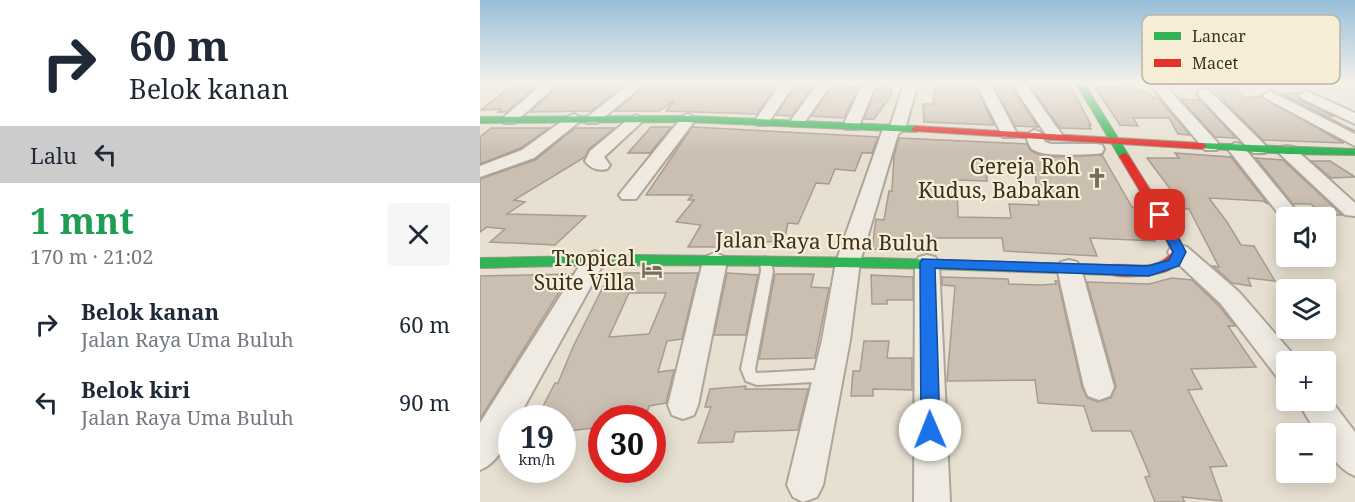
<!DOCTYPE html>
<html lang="id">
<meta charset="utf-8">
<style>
:root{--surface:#fff;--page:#f6f6f7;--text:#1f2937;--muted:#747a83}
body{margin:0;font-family:"Noto Serif",serif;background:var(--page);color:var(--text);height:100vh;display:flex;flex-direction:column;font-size:22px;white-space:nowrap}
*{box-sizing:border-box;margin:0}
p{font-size:20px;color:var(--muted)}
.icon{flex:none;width:33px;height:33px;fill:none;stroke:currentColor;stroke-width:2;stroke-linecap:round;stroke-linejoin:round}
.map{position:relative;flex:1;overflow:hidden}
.drawer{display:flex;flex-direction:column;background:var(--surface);width:480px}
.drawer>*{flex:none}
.banner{background:#fff;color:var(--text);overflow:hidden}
.fabs{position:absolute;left:796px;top:207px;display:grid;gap:12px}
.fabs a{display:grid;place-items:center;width:60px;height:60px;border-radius:6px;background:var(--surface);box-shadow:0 3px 15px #0003;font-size:30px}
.speed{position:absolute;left:18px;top:405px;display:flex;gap:12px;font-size:30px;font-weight:700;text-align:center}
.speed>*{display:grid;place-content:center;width:78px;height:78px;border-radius:50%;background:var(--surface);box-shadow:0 3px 15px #0003;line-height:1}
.speed small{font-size:15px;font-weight:400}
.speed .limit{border:9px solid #d22;background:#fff;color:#111}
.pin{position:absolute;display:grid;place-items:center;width:51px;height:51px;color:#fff;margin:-26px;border-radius:12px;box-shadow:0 3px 9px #0006}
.me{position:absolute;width:66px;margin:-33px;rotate:359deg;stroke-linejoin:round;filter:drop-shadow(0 0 4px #0008)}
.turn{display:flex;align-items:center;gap:21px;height:126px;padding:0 30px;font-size:27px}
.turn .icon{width:78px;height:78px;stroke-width:2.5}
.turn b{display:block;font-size:42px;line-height:51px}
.then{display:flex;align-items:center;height:57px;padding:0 30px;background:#0003;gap:12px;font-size:22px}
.round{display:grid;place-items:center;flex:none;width:63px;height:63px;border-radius:6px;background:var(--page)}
.head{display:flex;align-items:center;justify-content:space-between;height:102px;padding:0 30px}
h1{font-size:36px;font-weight:700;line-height:45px;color:#1e9e55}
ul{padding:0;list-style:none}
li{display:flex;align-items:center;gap:18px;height:78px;padding:0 30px}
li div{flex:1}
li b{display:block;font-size:22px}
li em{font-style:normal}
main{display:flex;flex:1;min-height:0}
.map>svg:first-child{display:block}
</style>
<main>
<section class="drawer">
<div class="banner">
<div class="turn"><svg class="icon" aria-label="right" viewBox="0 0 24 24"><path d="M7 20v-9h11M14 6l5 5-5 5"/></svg><div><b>60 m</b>Belok kanan</div></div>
<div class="then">Lalu<svg class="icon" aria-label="left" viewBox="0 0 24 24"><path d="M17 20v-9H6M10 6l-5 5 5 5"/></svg></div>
</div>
<div class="head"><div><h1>1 mnt</h1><p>170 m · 21:02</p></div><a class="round"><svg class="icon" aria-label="close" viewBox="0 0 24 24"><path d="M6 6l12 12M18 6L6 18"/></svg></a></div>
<ul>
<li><svg class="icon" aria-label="right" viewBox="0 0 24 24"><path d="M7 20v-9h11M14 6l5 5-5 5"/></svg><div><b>Belok kanan</b><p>Jalan Raya Uma Buluh</p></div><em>60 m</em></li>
<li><svg class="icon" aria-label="left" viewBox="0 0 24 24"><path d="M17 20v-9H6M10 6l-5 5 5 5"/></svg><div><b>Belok kiri</b><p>Jalan Raya Uma Buluh</p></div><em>90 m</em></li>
</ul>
</section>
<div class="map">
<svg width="875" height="502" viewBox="0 0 875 502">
<rect width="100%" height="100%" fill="#e7e0d1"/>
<path fill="#cbbfb2" stroke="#a89c90" stroke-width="1.5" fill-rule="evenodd" d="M 35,83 L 59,83 L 27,112 L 18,112 L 21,109 L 1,110 Z
M 110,83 L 148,83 L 111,111 L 50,112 L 80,85 Z
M 168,83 L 298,83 L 277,114 L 186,111 L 194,101 L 179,111 L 135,111 Z
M 317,83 L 335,83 L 312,116 L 296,115 Z
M 398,83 L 413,83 L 410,97 L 394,119 L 384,119 Z
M 527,83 L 529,83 L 558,127 L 535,126 L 513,85 Z
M 548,83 L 589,83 L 611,125 L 609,125 L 611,129 L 580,128 Z
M 636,83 L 653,83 L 658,92 L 669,92 L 673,98 L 678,98 L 710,135 L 698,134 L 689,118 L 653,118 L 658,126 L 640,125 L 614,86 L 638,87 Z
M 455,84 L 495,85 L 514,125 L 444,122 L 443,104 L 453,104 Z
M 353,85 L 379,87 L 364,118 L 331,116 Z
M 733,86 L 755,87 L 765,98 L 781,96 L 864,143 L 783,140 L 744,101 L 746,102 Z
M 818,93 L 820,100 L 853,116 L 846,117 L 875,131 L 802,94 Z
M 701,99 L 720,100 L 756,138 L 735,137 Z
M 171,127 L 191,127 L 170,153 L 148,153 Z
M 212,127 L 398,137 L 392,153 L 382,153 L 375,171 L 355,169 L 349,184 L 336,183 L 318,224 L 308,223 L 304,241 L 280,242 L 279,245 L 264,245 L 263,247 L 208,247 L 221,225 L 196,222 L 214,200 L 208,200 L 212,195 L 166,195 Z
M 11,128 L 69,128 L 41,148 L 0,164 L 0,137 Z
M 95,128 L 135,128 L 109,149 L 105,157 L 34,200 L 45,202 L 27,214 L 106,216 L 75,245 L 10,242 L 25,229 L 7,227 L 0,232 L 0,179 L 55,160 Z
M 419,138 L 547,144 L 550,150 L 557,154 L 573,157 L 622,155 L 652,207 L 659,207 L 675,241 L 610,238 L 617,256 L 524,251 L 522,238 L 454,238 L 454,251 L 392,249 L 396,219 L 404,220 L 409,191 L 412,191 L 414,155 ZM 506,164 L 554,167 L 559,205 L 529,204 L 531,218 L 478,217 L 477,180 L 507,181 Z
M 695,153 L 751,157 L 788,204 L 783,201 L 729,198 L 747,222 L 761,245 L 774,246 L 795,281 L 768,278 L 771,286 L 752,283 L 733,266 L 739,267 L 709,209 L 701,209 L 691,194 L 694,194 L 667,158 L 699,158 Z
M 776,158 L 803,160 L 862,215 L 843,215 L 831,204 L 813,204 Z
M 831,161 L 850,161 L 875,177 L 851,178 Z
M 134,273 L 218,273 L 202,339 L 187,341 L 178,372 L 194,370 L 186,403 L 169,406 L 168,410 L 122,418 L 120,427 L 82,432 L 82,418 L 57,418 L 75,383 L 78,383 L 93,347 L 123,287 ZM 149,293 L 186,293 L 169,334 L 129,337 Z
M 247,273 L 278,275 L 266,335 L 234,335 Z
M 92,274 L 83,286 L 0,419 L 0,276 Z
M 295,274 L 334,274 L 331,287 L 349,288 L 335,358 L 279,359 Z
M 391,275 L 433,277 L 433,300 L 407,300 L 407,304 L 392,304 Z
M 462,277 L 528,279 L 529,284 L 561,285 L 576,284 L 575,281 L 578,281 L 602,387 L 607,398 L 618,402 L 631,398 L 636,386 L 607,282 L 669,284 L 692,278 L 712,280 L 739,306 L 755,326 L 748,326 L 776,367 L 711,369 L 722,389 L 708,390 L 747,466 L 730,467 L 742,501 L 702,497 L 705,502 L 675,502 L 665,477 L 670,476 L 651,431 L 612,431 L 604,406 L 558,403 L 555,380 L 467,381 L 475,286 L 462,285 Z
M 384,341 L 409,341 L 407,358 L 432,358 L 432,390 L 393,389 L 393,396 L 371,396 L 373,371 L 380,371 Z
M 266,386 L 265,389 L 328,389 L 318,430 L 255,432 L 253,442 L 218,443 L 231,407 L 225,407 L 230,389 Z"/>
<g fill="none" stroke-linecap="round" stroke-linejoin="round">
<g stroke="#ada599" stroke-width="4">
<path id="lane" d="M 285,257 L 290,261 L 293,271 L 275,369 L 276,373 L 334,370 L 339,372 L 341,376 L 339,380 L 334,382 L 277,385 L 266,381 L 261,369 L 281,271 L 280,261 Z"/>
</g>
<g stroke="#ada599" stroke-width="4">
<path id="street" d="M 64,83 L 79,83 L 34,123 L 24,123 L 21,120 L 24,117 Z
M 151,83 L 166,83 L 117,123 L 107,123 L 104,120 L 107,117 Z
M 301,83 L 315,83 L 287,125 L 277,125 L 274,122 Z
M 338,83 L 352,83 L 322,126 L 312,126 L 309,123 Z
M 383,83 L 396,84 L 379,126 L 377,129 L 365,129 L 363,126 Z
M 424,83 L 438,83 L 425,129 L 418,134 L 380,262 L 370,340 L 343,485 L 337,497 L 323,502 L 313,497 L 307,485 L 342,340 L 356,262 L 403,129 L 411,124 Z
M 496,83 L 510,83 L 537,134 L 535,137 L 523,137 Z
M 531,83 L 545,83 L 583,136 L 581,139 L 569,139 Z
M 669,83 L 683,83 L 737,142 L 739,146 L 737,150 L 725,150 Z
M 724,89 L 729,90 L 785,145 L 787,149 L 785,153 L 773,153 L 719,96 L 717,93 L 719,90 Z
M 790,91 L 875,134 L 875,146 L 785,98 L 783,95 Z
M 826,91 L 875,113 L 875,124 L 821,98 L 819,95 Z
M 94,114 L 102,119 L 99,122 L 54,158 L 0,177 L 0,166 L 42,150 L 89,116 Z
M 208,114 L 216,119 L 156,199 L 142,199 L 139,195 L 142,191 L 203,116 Z
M 156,115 L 164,120 L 124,157 L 130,165 L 127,169 C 119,171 111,169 105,161 L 110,151 L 151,117 Z
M 554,130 L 560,132 L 565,142 L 571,144 L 616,144 L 622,145 L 624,149 L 622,153 L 616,154 C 601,154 564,158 552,149 C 549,146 547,139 546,135 Z
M 755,143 L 761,144 L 822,218 L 807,218 L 807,223 L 805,222 L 747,148 Z
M 807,146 L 813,147 L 875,203 L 875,216 L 865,215 L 801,155 L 798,151 L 801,147 Z
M 699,245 L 707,247 L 759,292 L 817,359 L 818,362 L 807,362 L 807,380 L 797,377 L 741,304 L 691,257 L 688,252 L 691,247 Z
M 115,251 L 123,254 L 126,259 L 38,418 L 32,418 C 32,438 18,463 0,470 L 0,423 L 107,254 Z
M 235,253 L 243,256 L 247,261 L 218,405 L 214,415 L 203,419 L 192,415 L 188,405 L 223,261 L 227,256 Z
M 447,255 L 455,257 L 459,263 L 470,502 L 434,502 L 435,263 L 439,257 Z
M 589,260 L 597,262 L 601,268 L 634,387 L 630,396 L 619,400 L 608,396 L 604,387 L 577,268 L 581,262 Z
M 846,394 L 875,432 L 875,476 C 858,469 846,452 846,434 L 837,434 L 817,400 L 846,400 Z"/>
</g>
<g stroke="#9c958a" stroke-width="2">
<path id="fast" d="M 596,83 L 604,83 L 649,156 L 648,158 L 640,158 L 639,156 Z
M 208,116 L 436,126 L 441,129 L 436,132 L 208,122 L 0,123 L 0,117 Z
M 722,143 L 875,149 L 875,155 L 807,154 L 718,148 L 717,146 Z
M 158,255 L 394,258 L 630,265 L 637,270 L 630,275 C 420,267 210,262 0,268 L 0,258 Z"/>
</g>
<g stroke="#9c958a" stroke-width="2">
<path id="jam" d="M 436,126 L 722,143 L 727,146 L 722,149 L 433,131 L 431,129 Z
M 644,153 L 649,156 L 686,215 L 706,252 C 701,259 697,266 689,270 C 677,276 632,281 623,270 C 635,255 672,279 692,252 L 674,215 L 639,156 Z"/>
</g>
<use href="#lane" fill="#efebe3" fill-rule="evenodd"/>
<use href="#street" fill="#efebe3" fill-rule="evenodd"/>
<use href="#fast" fill="#30b455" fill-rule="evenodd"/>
<use href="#jam" fill="#e5322d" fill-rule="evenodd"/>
</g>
<linearGradient id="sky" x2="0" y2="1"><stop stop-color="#96bed9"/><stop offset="0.54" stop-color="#f4f1ea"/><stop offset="1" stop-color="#f4f1ea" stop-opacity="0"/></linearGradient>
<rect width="875" height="153" fill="url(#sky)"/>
<path fill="#1a73e8" stroke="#114b97" stroke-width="1.5" d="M 680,212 L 686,215 L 706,252 L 699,266 L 669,276 L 455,268 L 460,430 L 457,437 L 450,439 L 443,437 L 441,430 L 440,263 L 442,259 L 668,266 L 689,260 L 693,252 L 674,215 Z"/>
<defs>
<g id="church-bare" transform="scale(1.62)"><path d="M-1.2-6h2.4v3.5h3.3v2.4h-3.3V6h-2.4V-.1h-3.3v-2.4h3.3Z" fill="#786c5e" stroke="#f7eed8" stroke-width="2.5" paint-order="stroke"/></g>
<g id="hotel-bare" transform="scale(1.62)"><path d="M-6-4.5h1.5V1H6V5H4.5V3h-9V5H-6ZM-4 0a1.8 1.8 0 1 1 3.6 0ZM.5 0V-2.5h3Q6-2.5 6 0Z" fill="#786c5e" stroke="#f7eed8" stroke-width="2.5" paint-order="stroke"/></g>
</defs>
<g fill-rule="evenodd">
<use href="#church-bare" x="617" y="178"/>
<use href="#hotel-bare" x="172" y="270"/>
</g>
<g text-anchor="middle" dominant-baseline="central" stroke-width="4.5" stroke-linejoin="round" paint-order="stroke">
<g font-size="21" fill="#3d2e20" stroke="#f7eed8" text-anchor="end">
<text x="600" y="166">Gereja Roh<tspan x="600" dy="24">Kudus, Babakan</tspan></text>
<text x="155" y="258">Tropical<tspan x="155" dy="24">Suite Villa</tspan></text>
</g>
<g font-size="21" fill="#3d2e20" stroke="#f7eed8">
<text transform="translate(347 241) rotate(1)">Jalan Raya Uma Buluh</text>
</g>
</g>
<rect x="662" y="15" width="198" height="69" rx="9" fill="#f7eed8" stroke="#bfb4a1" stroke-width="1.5"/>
<rect x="674" y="32" width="27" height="8" fill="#30b455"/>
<rect x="674" y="59" width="27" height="8" fill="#e5322d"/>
<g font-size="16" fill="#3d2e20">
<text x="712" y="42">Lancar</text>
<text x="712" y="69">Macet</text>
</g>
</svg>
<div class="fabs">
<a><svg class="icon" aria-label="sound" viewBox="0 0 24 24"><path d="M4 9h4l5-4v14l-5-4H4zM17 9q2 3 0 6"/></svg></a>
<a><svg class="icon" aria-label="layers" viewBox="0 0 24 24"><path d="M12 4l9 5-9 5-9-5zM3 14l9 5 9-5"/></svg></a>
<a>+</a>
<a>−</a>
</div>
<div class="speed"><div>19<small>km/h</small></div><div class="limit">30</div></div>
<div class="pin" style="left:680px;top:215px;background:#d93025"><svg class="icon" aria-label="arrive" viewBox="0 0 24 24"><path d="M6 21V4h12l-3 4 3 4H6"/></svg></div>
<svg class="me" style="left:450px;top:430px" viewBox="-20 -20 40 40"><circle r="19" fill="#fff"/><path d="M0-13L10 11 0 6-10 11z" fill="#1a73e8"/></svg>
</div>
</main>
